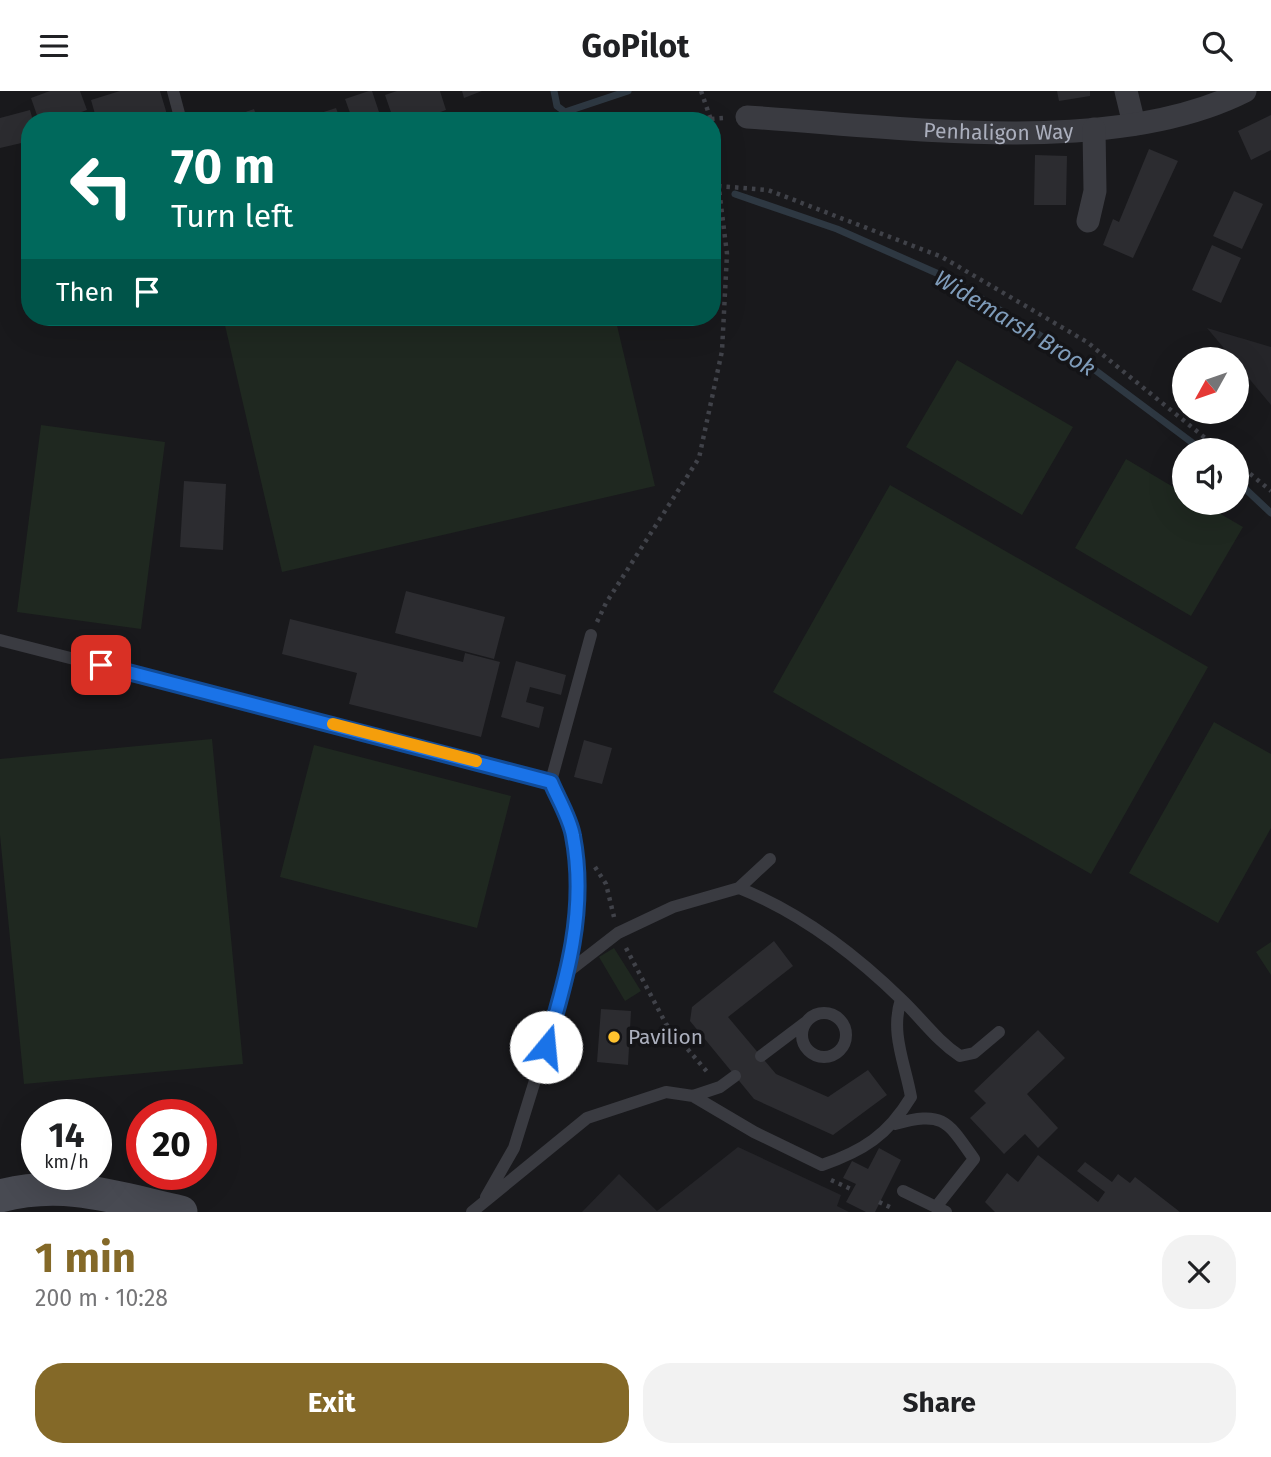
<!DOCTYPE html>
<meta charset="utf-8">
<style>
:root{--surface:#fff;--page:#f2f2f2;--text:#202124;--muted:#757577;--accent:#846928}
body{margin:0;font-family:"Fira Sans",sans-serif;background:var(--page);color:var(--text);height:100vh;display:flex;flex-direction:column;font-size:26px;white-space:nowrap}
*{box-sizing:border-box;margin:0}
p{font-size:23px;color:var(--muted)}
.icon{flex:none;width:38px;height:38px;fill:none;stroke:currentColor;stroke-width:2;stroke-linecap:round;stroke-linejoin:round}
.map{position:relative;height:1121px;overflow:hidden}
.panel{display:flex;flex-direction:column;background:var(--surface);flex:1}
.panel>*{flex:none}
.top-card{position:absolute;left:21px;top:21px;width:700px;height:214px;border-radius:28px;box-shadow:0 7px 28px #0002;background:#00695c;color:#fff;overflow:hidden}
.needle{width:46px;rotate:230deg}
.fabs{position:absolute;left:1172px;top:256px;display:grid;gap:14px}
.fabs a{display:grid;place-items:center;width:77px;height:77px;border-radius:50%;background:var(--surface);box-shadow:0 7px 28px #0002;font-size:35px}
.speed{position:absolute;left:21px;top:1008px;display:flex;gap:14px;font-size:35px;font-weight:700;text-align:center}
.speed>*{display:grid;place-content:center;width:91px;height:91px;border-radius:50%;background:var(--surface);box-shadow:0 7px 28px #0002;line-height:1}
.speed small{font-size:18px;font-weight:400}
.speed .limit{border:10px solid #d22;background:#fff;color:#111}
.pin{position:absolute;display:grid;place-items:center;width:60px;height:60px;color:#fff;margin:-30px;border-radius:14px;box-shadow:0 4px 10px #0006}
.me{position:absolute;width:77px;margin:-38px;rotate:17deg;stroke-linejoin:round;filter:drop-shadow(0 0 5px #0008)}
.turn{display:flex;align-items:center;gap:24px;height:147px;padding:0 35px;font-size:32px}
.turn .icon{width:91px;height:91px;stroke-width:2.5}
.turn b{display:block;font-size:49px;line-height:60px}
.then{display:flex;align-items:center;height:66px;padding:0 35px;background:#0003;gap:14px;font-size:26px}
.round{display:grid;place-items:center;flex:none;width:74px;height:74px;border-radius:28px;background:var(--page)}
.overview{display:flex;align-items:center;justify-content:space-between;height:119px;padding:0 35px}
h1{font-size:42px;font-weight:700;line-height:52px;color:var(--accent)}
.button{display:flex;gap:14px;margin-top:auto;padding:14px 35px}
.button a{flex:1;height:80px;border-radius:28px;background:var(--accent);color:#fff;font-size:28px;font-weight:700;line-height:80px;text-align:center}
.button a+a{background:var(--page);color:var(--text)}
header{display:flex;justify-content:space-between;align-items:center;height:91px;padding:0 35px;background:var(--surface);font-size:32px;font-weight:700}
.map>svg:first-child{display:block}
</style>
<header><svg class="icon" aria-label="menu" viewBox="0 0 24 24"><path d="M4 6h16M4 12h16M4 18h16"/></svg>GoPilot<svg class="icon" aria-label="search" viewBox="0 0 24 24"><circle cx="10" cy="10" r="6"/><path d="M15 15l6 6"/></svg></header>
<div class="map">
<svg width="1271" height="1121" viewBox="0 0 1271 1121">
<rect width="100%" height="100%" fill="#19191c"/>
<path fill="#252529" d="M 1207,237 L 1271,256 L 1271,314 L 1237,273 L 1237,268 L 1233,268 Z
M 738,1056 L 841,1104 L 837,1115 L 849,1121 L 582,1121 L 619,1083 L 657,1120 Z"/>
<path fill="#1f2820" d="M 241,226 L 615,226 L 655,395 L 282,481 L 224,230 Z
M 957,269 L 1073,336 L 1022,424 L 906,356 Z
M 41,334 L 165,351 L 141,538 L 17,521 Z
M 1126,368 L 1185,403 L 1185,411 L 1200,411 L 1243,436 L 1191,525 L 1075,457 Z
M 890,394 L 1208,576 L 1091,783 L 773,601 Z
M 1214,631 L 1271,663 L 1271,737 L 1218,832 L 1129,782 Z
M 212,648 L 243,973 L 24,993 L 0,744 L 0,668 Z
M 314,654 L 511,705 L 477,837 L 280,786 Z
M 1271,851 L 1271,884 L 1256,861 Z
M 614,857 L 641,900 L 625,910 L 599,866 Z"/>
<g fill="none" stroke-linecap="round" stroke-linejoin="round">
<path stroke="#2e3842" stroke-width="7" d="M 554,0 L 557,15 L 565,21 L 628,0
M 735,103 L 837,138 L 950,188 L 1095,279 L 1202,359
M 1237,390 L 1271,422"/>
</g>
<path fill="#2c2c30" d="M 50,0 L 80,0 L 87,19 L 56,30 L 39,30 L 31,7 Z
M 120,0 L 160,0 L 169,30 L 97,30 L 91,9 Z
M 369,0 L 372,0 L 382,30 L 353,30 L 345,8 Z
M 397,0 L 440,0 L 446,19 L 415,30 L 394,30 L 385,4 Z
M 462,0 L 482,0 L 464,7 Z
M 1057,0 L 1090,0 L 1090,5 L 1059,10 Z
M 336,17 L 341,30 L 299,30 L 299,29 Z
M 254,18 L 258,30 L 229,30 L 228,27 Z
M 30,19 L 33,30 L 30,30 L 30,50 L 0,57 L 0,27 Z
M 1271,24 L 1271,59 L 1251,69 L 1238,40 Z
M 1149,58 L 1178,70 L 1133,167 L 1103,154 L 1113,128 L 1119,131 Z
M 1035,64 L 1067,65 L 1066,114 L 1034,114 Z
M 1234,100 L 1263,113 L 1242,158 L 1213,145 Z
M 1212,154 L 1241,167 L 1221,212 L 1192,199 Z
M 184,390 L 226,393 L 223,459 L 180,456 Z
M 406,500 L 505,526 L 494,568 L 395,542 Z
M 290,528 L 463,571 L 465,562 L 500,571 L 481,646 L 349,613 L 357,582 L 282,563 Z
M 516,570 L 566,584 L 561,604 L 530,596 L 526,611 L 544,616 L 539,637 L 501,626 Z
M 584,649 L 612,657 L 602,693 L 574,686 Z
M 774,850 L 793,875 L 728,926 L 776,983 L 828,1006 L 868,979 L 887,1004 L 833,1044 L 754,1008 L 690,930 L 692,916 Z
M 601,918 L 631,920 L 628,974 L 597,971 Z
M 1038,939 L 1065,967 L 1027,1003 L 1058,1037 L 1038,1057 L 1025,1043 L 1004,1063 L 970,1027 L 986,1012 L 974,1000 Z
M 879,1057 L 901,1069 L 875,1121 L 866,1121 L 846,1111 L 856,1093 L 843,1087 L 852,1070 L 868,1078 Z
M 1038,1064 L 1098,1111 L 1105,1101 L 1077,1080 L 1085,1071 L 1112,1091 L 1118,1083 L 1130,1092 L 1135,1086 L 1180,1121 L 995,1121 L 985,1111 L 1007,1082 L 1018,1091 Z"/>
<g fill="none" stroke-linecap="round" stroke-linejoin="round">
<path stroke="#404249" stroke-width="4.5" stroke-dasharray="3.5 5" stroke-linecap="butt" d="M 701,0 L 711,29
M 711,28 L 724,27
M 718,95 L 768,99 L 942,166 L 1087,251 L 1220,359
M 1237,372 L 1271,400
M 597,531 L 606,512 L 699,367 L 722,260 L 727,163 L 712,41
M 595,776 L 606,793 L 614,826
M 626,857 L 666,933 L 709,983
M 831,1089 L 853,1099
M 879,1111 L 894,1118"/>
<path stroke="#3a3b41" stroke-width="12" d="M 173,0 L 181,30
M 0,549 L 551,690 L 573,744 L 578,818 L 569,880
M 551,690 L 591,544
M 739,797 C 799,821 856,864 902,909 C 922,928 937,950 960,965 L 974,962 L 999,941
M802 944a22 22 0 1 1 44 0a22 22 0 1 1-44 0Z
M 761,965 L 806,931
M 693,1005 L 720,996 L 735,985
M 895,1033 C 943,1020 947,1029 974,1068 L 936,1116
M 903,1100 L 946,1121
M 486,1106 L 514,1057 L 569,880 L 618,842 L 673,816 L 739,797 L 770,768
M 472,1121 L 587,1027 L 666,1001 L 693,1005 L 754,1041 L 822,1074 C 863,1060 888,1044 911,1006 C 905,972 890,942 901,908"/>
<g stroke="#3a3b41" stroke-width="23">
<path d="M 1126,0 L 1134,33"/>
<path id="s1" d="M 747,26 C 894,35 1111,68 1245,0"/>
<path d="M 1088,130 L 1095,100 L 1094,38"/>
</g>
<path stroke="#484a52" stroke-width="33" d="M 0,1105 C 65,1088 117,1107 181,1121"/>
</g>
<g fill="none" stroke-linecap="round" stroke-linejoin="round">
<g stroke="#114b97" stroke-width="18">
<path id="route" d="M 101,574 L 551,691 C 558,708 570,727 573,745 C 587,818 567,887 546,956"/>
</g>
<use href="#route" stroke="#1a73e8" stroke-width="12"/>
<path stroke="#f59e0b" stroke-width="12" d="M 333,633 L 476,670"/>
</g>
<circle fill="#ffc22e" stroke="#141417" stroke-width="2.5" cx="614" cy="946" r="7"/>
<g text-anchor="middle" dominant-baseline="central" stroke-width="7" stroke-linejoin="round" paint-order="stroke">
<g font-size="21" fill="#abafbd" stroke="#141417">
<text stroke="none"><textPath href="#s1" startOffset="252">Penhaligon Way</textPath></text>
</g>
<g font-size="21" fill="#abafbd" stroke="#141417" text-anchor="start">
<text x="628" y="946">Pavilion</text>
</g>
<g font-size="23" font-style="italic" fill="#7f9cba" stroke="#141417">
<text transform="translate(1015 232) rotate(31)">Widemarsh Brook</text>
</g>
</g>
</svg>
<div class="fabs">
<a><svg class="needle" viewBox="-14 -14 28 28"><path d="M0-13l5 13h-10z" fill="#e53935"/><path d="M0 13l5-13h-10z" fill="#757577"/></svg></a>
<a><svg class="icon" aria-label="sound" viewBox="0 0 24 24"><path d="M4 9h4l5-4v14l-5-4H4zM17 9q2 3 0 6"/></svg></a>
</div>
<div class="speed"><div>14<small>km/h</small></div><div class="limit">20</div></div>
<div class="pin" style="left:101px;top:574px;background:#d93025"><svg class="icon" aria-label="arrive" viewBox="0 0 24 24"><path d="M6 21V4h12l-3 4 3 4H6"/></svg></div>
<svg class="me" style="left:546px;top:956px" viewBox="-20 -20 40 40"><circle r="19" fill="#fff"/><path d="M0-13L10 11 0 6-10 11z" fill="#1a73e8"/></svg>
<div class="top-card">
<div class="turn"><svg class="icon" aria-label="left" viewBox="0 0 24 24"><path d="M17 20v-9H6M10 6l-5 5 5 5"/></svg><div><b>70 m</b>Turn left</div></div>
<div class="then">Then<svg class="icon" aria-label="arrive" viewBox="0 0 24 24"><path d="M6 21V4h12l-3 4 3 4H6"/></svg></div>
</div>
</div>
<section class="panel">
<div class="overview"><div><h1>1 min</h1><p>200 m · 10:28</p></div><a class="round"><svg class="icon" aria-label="close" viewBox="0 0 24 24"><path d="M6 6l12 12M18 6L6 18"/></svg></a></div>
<div class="button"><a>Exit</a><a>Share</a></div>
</section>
